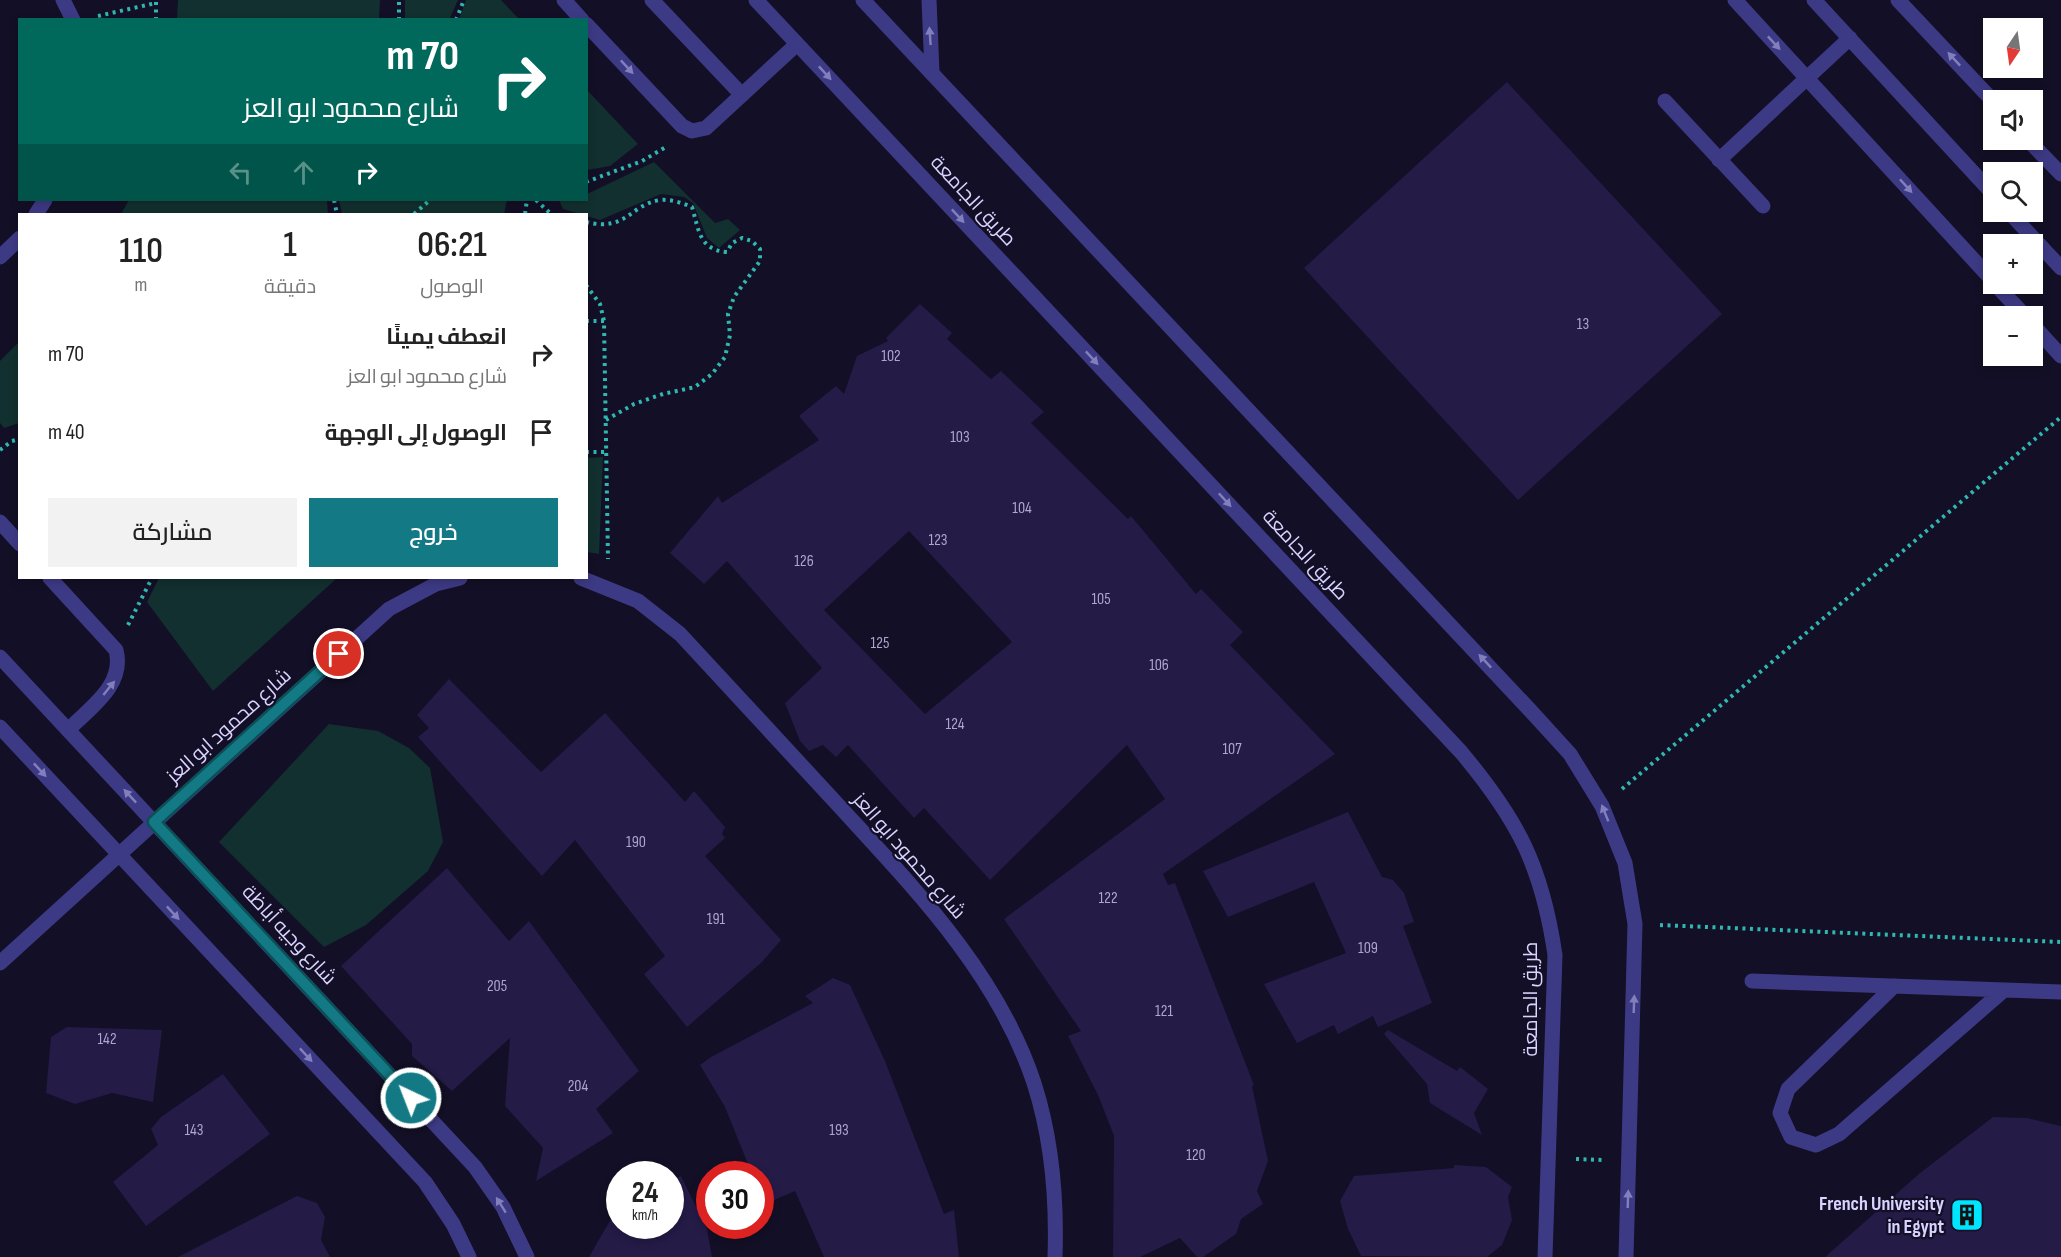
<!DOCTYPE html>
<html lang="ar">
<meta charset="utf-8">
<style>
:root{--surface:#fff;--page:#f2f2f2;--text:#222;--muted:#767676;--accent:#137a85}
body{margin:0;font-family:"Sofia Sans Condensed",Cairo,sans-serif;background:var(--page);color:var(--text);direction:rtl;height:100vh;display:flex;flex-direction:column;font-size:22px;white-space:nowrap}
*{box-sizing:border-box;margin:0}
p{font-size:20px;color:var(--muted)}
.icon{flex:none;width:33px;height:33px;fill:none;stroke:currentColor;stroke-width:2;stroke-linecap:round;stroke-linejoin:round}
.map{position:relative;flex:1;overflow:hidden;direction:ltr}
.details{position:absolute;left:18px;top:213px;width:570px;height:366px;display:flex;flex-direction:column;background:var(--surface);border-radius:0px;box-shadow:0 3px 9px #0003;direction:rtl}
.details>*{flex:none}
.banner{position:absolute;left:18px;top:18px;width:570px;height:183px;border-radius:0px;box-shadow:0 3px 9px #0003;direction:rtl;background:#00695c;color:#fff;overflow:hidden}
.needle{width:39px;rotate:193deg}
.controls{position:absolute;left:1983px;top:18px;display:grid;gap:12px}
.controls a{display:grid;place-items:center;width:60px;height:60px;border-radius:0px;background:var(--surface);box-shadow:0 3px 9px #0003;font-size:30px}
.speed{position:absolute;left:606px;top:1161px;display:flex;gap:12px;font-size:30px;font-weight:700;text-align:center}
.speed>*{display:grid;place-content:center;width:78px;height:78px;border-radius:50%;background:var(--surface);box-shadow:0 3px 9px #0003;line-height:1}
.speed small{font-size:15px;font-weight:400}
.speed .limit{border:9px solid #d22;background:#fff;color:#111}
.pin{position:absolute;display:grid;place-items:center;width:51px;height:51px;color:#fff;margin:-26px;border:3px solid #fff;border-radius:50%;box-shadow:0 2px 6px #0007}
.me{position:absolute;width:66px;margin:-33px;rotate:317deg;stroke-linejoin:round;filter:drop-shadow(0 0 4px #0008)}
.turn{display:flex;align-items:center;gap:21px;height:126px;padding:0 30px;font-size:27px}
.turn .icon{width:78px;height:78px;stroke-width:2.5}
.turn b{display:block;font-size:42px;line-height:51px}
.lanes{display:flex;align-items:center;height:57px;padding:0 30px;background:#0003;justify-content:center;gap:30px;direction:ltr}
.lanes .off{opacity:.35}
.eta{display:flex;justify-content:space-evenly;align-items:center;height:102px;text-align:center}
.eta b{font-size:36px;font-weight:600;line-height:42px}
.action{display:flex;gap:12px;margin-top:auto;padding:12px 30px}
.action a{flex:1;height:69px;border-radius:0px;background:var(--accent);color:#fff;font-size:24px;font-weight:600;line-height:69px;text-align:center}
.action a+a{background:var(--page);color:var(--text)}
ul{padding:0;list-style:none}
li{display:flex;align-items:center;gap:18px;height:78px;padding:0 30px}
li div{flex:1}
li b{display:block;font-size:22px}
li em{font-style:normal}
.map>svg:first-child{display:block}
</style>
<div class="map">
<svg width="2061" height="1257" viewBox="0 0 2061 1257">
<rect width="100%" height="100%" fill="#130f26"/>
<path fill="#12302f" d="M 178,0 L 380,0 L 379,19 L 177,19 Z
M 405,0 L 458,0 L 449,20 L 405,19 Z
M 466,0 L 501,0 L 519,19 L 459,19 Z
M 587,90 L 638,144 L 610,166 L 587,170 Z
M 654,162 L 715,223 L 728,219 L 740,230 L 719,248 L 707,238 L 693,203 L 684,197 L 661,194 L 600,220 L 563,209 L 559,200 L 586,200 L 587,194 Z
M 129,200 L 327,200 L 328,214 L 121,214 Z
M 339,200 L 507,200 L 504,214 L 342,214 Z
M 19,342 L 19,423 L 4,428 L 0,423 L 0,361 Z
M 603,457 L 599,554 L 587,552 L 586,458 Z
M 159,578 L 337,578 L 213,691 L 147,602 Z
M 329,724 L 378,731 L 409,748 L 430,768 L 443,842 L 428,871 L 366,925 L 324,947 L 219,842 Z"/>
<path fill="#241b47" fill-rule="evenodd" d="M 1507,82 L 1722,314 L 1518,500 L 1304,268 Z
M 920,304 L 952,333 L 947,339 L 991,379 L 1001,371 L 1044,412 L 1031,423 L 1128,519 L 1131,516 L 1196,594 L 1201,589 L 1243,632 L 1230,645 L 1335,754 L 1163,874 L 1168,885 L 1175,883 L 1254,1085 L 1252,1086 L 1268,1161 L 1257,1191 L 1263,1204 L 1241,1219 L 1236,1234 L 1203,1257 L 1197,1257 L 1180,1238 L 1140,1257 L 1113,1257 L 1114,1136 L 1098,1095 L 1068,1036 L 1081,1031 L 1004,919 L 1165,799 L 1127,745 L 990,880 L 924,808 L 914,818 L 848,745 L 836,757 L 823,745 L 809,751 L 800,741 L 785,703 L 822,668 L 727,561 L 704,584 L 670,553 L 718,496 L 722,503 L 819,440 L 799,416 L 836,386 L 844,394 L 857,356 L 888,341 L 886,338 ZM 909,531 L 1012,642 L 925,714 L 824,610 Z
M 449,679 L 541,772 L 605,713 L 685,802 L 694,791 L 725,827 L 722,834 L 725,838 L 705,856 L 781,940 L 762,962 L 687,1027 L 644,974 L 665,956 L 575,840 L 542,876 L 418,737 L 429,728 L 417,715 Z
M 1348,812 L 1382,877 L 1393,880 L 1404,893 L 1414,922 L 1403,926 L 1432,1003 L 1378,1027 L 1373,1016 L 1338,1034 L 1334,1025 L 1297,1043 L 1264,984 L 1346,953 L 1314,882 L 1228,917 L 1203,871 Z
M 447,868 L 509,941 L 529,921 L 639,1071 L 596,1109 L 613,1133 L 536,1181 L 543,1148 L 505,1106 L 510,1038 L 452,1091 L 412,1056 L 412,1044 L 341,966 Z
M 833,978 L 850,985 L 885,1061 L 944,1214 L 954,1210 L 959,1257 L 824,1257 L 795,1191 L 760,1206 L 760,1174 L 752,1174 L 725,1107 L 700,1065 L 711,1057 L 813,1003 L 805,996 Z
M 67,1027 L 162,1030 L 153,1102 L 112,1093 L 75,1104 L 46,1093 L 51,1037 Z
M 1388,1030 L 1457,1071 L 1460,1067 L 1488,1089 L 1474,1113 L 1482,1135 L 1430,1103 L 1427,1084 L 1384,1034 Z
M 223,1074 L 270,1134 L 146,1226 L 113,1182 L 158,1145 L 151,1129 L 161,1117 Z
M 1993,1117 L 2027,1118 L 2061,1126 L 2061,1257 L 1825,1257 L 1920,1173 Z
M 1454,1165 L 1486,1167 L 1512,1187 L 1508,1197 L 1512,1220 L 1502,1245 L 1487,1257 L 1361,1256 L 1348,1229 L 1340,1201 L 1354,1176 L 1454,1168 Z
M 681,1176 L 707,1229 L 712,1257 L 589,1257 L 616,1210 L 620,1208 L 620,1226 L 670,1226 L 670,1181 Z
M 297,1196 L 317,1203 L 325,1217 L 321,1240 L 330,1257 L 178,1257 Z"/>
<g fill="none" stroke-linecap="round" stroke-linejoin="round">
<path stroke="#2fb8b0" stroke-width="4" stroke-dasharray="3 4.5" stroke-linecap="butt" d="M 98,16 L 156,3
M 156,20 L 156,0
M 399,20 L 399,0
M 456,20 L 464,0
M 586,182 L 642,161 L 666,147
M 334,200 L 337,214
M 536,200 L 551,214
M 414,214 L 430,200
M 525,214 L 527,200
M 586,222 C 627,232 629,205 660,200 C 671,199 682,203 692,207 C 699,230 699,250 727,252 L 732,243 L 742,238 L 752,241 L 760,249 L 760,261 L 734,297 L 728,314 L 730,335 L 725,357 L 712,374 L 695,387 L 663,394 L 634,404 L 606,420
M 586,285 L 600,304 L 604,321
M 586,321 L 604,321 L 608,559
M 0,450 L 12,441 L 20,439
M 586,452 L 607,452
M 128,625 L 152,578
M 1622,789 L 2061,417
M 1660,925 L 2061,942
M 1576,1159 L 1602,1160"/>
<path stroke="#3d3a85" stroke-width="15" d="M 564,0 L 582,20
M 652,0 L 742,95
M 1735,0 L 1994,282
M 1814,0 L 1994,195
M 1898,0 L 1994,102
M 586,24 L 682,126 L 692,131 L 706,128 L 797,44
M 1665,101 L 1763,206
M 2028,140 L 2061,174
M 1719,160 L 1850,38
M 2009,212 L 2061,268
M 1995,284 L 2025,316
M 2032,324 L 2061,356
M 0,522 L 20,544
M 50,578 L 116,650 C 125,685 91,707 68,730
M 1752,981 L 2061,992
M 1894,986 L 1788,1089 L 1780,1113 L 1791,1137 L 1816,1145 L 1839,1134 L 2004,990"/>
<path stroke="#3d3a85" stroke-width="15" d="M 63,0 L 73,20
M 36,214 L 45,200
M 0,257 L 20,238
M 581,578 L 638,601 L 680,634 C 733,691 786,749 840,807 C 915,889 998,974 1034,1083 C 1052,1139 1057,1198 1055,1257
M 0,657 L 475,1167 L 503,1207 L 527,1257
M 0,727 L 425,1182 L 453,1224 L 469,1257
M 0,963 L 389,609 L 436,584 L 460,578"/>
<path stroke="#3d3a85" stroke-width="15" d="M 756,0 L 1461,752 C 1518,820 1542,866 1555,955 L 1545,1257
M 863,0 L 1528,708 L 1570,754 L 1602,806 L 1625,863 L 1635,924 L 1626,1257
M 929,0 L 932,72"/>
</g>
<defs><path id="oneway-solid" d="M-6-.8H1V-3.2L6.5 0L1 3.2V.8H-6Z" transform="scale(1.5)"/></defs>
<g fill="#837fbc">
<use href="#oneway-solid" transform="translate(930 36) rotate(-94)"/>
<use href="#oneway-solid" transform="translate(1774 43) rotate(47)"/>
<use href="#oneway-solid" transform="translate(1954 59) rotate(-133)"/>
<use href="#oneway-solid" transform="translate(627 67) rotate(47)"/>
<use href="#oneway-solid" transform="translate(825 73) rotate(47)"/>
<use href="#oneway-solid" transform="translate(1906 186) rotate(48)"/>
<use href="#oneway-solid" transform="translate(958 216) rotate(47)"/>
<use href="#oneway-solid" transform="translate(1092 358) rotate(47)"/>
<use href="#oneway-solid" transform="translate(1225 500) rotate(47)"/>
<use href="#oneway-solid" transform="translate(1485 661) rotate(-133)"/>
<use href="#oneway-solid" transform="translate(109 688) rotate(-51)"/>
<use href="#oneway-solid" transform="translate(40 770) rotate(47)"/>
<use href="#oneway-solid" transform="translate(130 796) rotate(-133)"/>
<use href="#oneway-solid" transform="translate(1605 813) rotate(-112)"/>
<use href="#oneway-solid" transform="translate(173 913) rotate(47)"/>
<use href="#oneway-solid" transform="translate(1634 1004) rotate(-88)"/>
<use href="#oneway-solid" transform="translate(306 1055) rotate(47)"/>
<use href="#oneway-solid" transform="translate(1628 1199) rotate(-88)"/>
<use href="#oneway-solid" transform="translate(501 1205) rotate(-122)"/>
</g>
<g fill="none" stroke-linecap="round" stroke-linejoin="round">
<g stroke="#0c4f56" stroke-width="15">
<path id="route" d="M 339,654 L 154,822 L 411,1098"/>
</g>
<use href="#route" stroke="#137a85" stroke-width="10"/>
</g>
<defs>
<g id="building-square" transform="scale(1.725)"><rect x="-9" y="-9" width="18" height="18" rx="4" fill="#00e5ff" stroke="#130f26"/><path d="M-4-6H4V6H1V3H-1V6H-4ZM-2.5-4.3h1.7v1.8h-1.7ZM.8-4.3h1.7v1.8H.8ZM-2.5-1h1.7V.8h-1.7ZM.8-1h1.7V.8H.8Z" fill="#111"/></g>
</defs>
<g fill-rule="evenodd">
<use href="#building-square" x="1967" y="1215"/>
</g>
<g text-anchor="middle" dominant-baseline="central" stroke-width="4.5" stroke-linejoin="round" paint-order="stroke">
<g font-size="16" fill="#aca6d1">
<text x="1583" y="324">13</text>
<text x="891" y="356">102</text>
<text x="960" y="437">103</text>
<text x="1022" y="508">104</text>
<text x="938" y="540">123</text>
<text x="804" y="561">126</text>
<text x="1101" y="599">105</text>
<text x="880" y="643">125</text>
<text x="1159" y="665">106</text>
<text x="955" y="724">124</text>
<text x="1232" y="749">107</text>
<text x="636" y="842">190</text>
<text x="1108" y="898">122</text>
<text x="716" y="919">191</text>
<text x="1368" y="948">109</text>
<text x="497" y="986">205</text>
<text x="1164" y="1011">121</text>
<text x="107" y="1039">142</text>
<text x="578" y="1086">204</text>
<text x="194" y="1130">143</text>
<text x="839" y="1130">193</text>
<text x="1196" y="1155">120</text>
</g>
<g font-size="20" fill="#d9d4ff" stroke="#130f26">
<text transform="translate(973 201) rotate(47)">طريق الجامعة</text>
<text transform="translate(1305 555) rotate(47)">طريق الجامعة</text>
<text transform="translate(229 726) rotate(-42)">شارع محمود ابو العز</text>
<text transform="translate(909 856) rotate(49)">شارع محمود ابو العز</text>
<text transform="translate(289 935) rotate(47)">شارع وجيه أباظة</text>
<text transform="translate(1531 999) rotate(-90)">طريق الجامعة</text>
</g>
<g font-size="20" font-weight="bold" fill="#d9d4ff" stroke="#130f26" text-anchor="end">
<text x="1944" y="1204">French University<tspan x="1944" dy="23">in Egypt</tspan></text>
</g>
</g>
</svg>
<div class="controls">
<a><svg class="needle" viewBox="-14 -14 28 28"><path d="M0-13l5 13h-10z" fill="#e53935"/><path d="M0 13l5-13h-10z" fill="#767676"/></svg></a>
<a><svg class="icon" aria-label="sound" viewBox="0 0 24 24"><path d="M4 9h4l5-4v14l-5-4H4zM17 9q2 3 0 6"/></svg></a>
<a><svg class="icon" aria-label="search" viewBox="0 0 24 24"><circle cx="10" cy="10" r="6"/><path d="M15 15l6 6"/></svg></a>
<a>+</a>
<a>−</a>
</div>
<div class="speed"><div>24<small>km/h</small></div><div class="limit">30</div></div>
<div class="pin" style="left:339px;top:654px;background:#d93025"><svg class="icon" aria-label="arrive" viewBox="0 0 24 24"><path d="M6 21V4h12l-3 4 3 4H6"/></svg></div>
<svg class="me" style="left:411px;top:1098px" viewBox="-20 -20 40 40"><circle r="17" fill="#137a85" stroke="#fff" stroke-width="3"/><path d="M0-11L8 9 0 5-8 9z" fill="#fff"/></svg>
<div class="banner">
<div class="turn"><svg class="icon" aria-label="right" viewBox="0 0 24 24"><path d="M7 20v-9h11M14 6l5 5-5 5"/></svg><div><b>70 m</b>شارع محمود ابو العز</div></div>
<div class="lanes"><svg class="icon off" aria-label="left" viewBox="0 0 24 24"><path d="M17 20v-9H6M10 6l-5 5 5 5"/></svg><svg class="icon off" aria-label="ahead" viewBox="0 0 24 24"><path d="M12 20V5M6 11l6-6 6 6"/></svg><svg class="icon" aria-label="right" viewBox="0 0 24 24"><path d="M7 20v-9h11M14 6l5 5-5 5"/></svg></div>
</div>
<section class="details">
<div class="eta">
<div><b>06:21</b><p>الوصول</p></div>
<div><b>1</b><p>دقيقة</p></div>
<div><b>110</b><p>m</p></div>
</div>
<ul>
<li><svg class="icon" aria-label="right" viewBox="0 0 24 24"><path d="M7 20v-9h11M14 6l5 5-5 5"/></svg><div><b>انعطف يمينًا</b><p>شارع محمود ابو العز</p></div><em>70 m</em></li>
<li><svg class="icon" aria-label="arrive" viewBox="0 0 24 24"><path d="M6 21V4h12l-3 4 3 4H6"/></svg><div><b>الوصول إلى الوجهة</b></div><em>40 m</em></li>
</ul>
<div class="action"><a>خروج</a><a>مشاركة</a></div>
</section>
</div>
